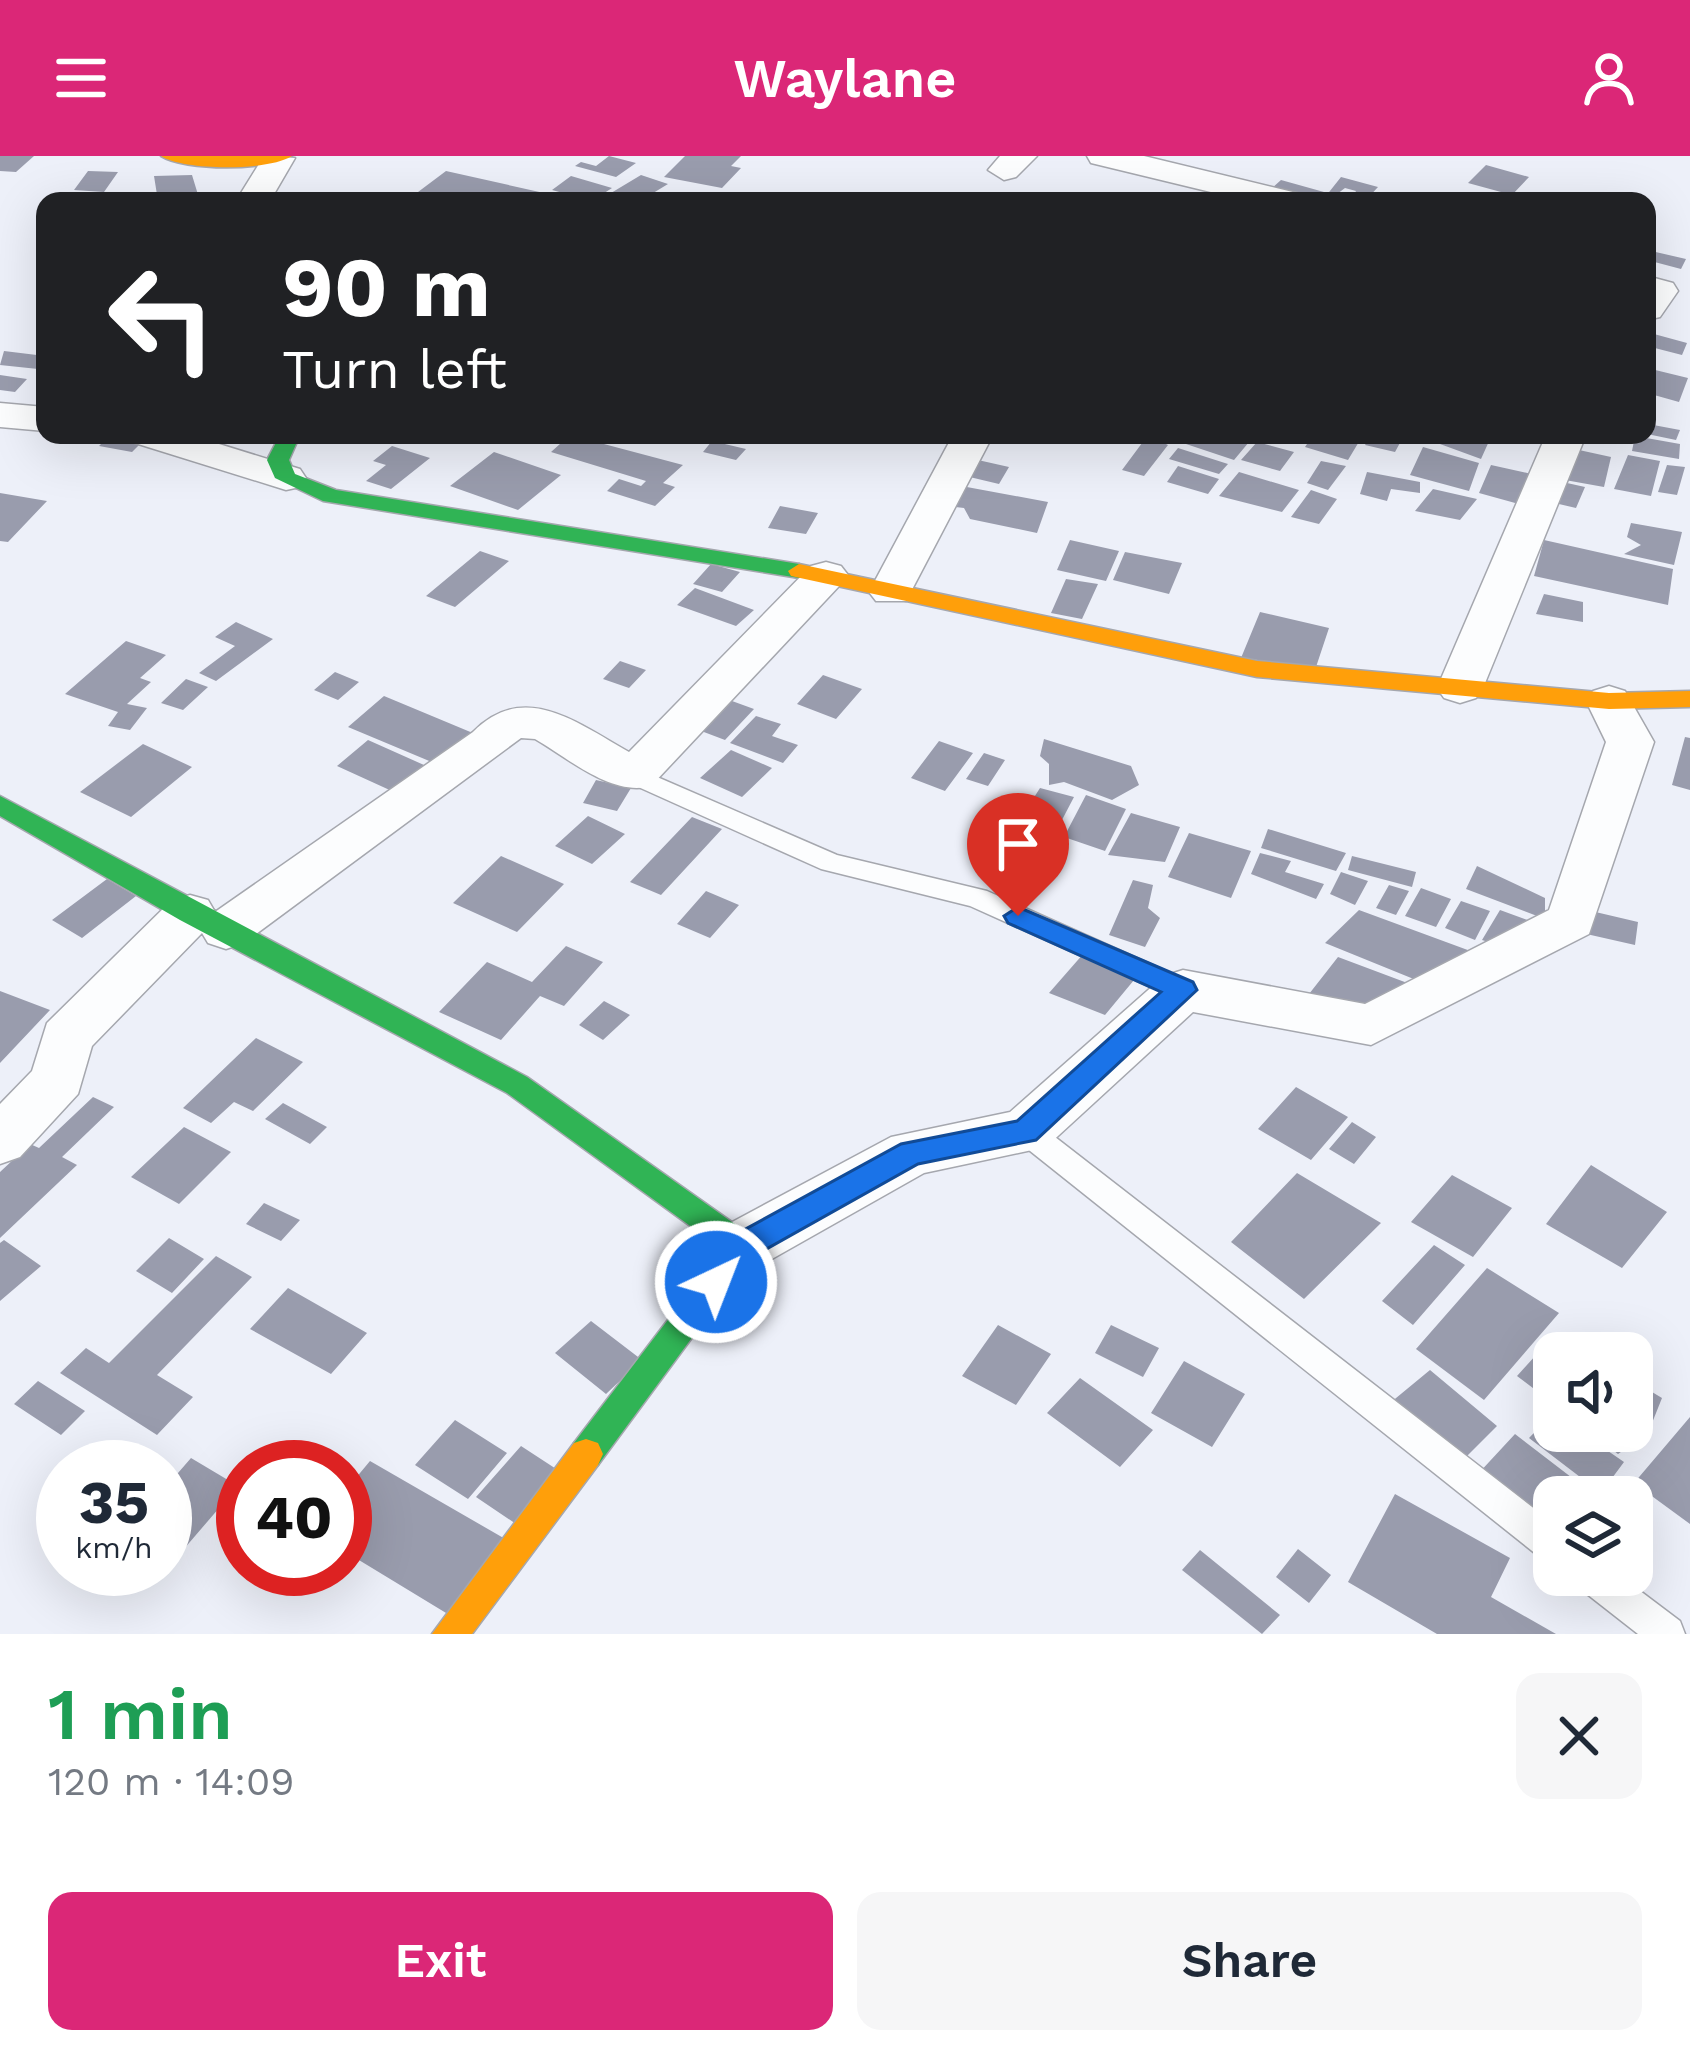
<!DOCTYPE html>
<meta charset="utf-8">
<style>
:root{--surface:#fff;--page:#f6f6f7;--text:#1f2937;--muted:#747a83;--accent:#db2777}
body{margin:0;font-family:"Work Sans",sans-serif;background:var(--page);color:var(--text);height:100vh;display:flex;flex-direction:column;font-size:45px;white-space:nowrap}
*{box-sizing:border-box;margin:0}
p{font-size:39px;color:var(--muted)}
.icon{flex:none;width:66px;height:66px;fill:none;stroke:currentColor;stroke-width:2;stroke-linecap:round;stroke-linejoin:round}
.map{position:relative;height:1478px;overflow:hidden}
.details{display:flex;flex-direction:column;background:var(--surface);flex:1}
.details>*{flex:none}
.top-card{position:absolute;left:36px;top:36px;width:1620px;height:252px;border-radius:24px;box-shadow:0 12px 48px #0002;background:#202124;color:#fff;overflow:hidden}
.fabs{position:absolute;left:1533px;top:1176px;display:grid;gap:24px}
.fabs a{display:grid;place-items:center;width:120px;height:120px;border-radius:24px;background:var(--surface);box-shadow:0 12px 48px #0002;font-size:60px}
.speed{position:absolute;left:36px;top:1284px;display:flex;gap:24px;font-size:60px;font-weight:700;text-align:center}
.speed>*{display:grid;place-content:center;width:156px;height:156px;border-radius:50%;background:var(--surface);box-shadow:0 12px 48px #0002;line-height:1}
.speed small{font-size:30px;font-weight:400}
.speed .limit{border:18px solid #d22;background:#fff;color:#111}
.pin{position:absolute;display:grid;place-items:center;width:102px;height:102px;color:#fff;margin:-123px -51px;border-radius:50% 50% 50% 0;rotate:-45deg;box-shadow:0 0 12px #0007}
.pin .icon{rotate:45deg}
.me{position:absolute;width:132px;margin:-66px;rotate:43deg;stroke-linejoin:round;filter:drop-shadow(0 0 9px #0008)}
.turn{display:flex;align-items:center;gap:42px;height:252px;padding:0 48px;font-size:54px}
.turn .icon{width:156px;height:156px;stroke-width:2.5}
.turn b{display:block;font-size:84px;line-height:102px}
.round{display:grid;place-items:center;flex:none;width:126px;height:126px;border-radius:24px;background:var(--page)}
.overview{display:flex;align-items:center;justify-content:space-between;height:204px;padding:0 48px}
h1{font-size:72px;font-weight:600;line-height:90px;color:#1e9e55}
.action{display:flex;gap:24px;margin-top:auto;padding:24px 48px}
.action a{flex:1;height:138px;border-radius:24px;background:var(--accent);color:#fff;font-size:48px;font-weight:600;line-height:138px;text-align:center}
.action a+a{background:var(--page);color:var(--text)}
header{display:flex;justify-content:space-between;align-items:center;height:156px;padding:0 48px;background:var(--accent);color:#fff;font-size:54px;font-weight:600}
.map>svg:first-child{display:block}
</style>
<header><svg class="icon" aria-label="menu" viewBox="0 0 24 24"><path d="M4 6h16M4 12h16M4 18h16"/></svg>Waylane<svg class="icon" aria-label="person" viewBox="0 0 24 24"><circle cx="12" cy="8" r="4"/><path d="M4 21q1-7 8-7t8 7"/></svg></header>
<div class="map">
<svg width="1690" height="1478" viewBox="0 0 1690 1478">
<rect width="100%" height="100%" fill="#edf0f9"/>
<path fill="#999cad" d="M 0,0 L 34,0 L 16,16 L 0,15 Z
M 609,0 L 636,7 L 616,21 L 575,10 L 581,6 L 596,10 Z
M 685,0 L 741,0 L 731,10 L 741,12 L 722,32 L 664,21 Z
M 1486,9 L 1529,21 L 1512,39 L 1468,27 Z
M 88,15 L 118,16 L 104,36 L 74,34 Z
M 446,15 L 571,43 L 570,45 L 406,45 Z
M 192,19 L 199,42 L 158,45 L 154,20 Z
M 641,19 L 668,28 L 640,45 L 611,37 Z
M 571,20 L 612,32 L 592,45 L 552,34 Z
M 1341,21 L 1378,31 L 1365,45 L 1352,42 L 1356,35 L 1345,32 L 1337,38 L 1347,41 L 1342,45 L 1322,45 Z
M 1281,24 L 1324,36 L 1313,45 L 1271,33 Z
M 1647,94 L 1686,103 L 1681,113 L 1647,104 Z
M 1654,178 L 1687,187 L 1682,199 L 1647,190 L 1647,180 Z
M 4,195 L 45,200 L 45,206 L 38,213 L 0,209 Z
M 1647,212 L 1688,222 L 1679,246 L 1647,237 Z
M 0,219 L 27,223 L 15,236 L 0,234 Z
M 1648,268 L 1680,274 L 1676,284 L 1647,278 Z
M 110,279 L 124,279 L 145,283 L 132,296 L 99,290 Z
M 570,279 L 683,309 L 663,327 L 675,331 L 655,350 L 607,335 L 619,323 L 641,330 L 646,325 L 551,296 Z
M 1148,279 L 1168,289 L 1144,320 L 1122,314 Z
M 1159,279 L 1230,279 L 1249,286 L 1234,304 Z
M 1313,279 L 1363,279 L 1348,304 L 1305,291 Z
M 1371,279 L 1373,279 L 1401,285 L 1395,296 L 1365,289 Z
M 1445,279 L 1471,279 L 1490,283 L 1481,303 L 1440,288 Z
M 1635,280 L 1680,288 L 1679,303 L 1632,295 Z
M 712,285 L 746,293 L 736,304 L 703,296 Z
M 1257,286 L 1294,296 L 1280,315 L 1241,304 Z
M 392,290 L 430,302 L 391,333 L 366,325 L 386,309 L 373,305 Z
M 1423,291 L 1479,307 L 1469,335 L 1410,319 Z
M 1178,292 L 1228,308 L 1219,318 L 1169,303 Z
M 1579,294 L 1611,301 L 1604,331 L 1565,324 Z
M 494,296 L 561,319 L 518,354 L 450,330 Z
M 1628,299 L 1660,305 L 1651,340 L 1614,333 Z
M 969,302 L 1009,311 L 999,328 L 957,318 Z
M 1321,305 L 1346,310 L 1328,334 L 1307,327 Z
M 1491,309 L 1541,320 L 1526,350 L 1479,337 Z
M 1667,309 L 1685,311 L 1677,339 L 1658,336 Z
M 1178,310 L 1219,323 L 1208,338 L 1167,326 Z
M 1239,316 L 1299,334 L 1282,356 L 1219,340 Z
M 1367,316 L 1420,326 L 1420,337 L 1391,333 L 1387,345 L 1360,338 Z
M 1558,325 L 1585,331 L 1576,352 L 1546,345 Z
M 956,329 L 1048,346 L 1037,377 L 970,363 L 964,352 L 947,350 Z
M 1433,333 L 1477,343 L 1460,364 L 1415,355 Z
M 1311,334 L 1337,343 L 1319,368 L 1291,361 Z
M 0,337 L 47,345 L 8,386 L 0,385 Z
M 780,350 L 818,357 L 806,378 L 768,372 Z
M 1631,367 L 1682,376 L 1674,409 L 1624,398 L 1641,389 L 1627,381 Z
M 1070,384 L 1119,395 L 1106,425 L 1057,414 Z
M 1544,384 L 1673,413 L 1668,449 L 1534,420 Z
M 480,395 L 509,405 L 455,451 L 426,440 Z
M 1125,396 L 1182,407 L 1169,438 L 1113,424 Z
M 711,408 L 740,416 L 722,436 L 693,428 Z
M 1066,423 L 1098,428 L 1082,463 L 1051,457 Z
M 695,432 L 754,454 L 736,470 L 677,449 Z
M 1544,438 L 1583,446 L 1583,466 L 1536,458 Z
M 1260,456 L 1329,472 L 1316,511 L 1241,502 Z
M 236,466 L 273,483 L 216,525 L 199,517 L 235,490 L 215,481 Z
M 126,485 L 166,499 L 140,522 L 151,526 L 127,548 L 147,552 L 130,574 L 108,570 L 118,556 L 65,538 Z
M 620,505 L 646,514 L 629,532 L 603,523 Z
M 335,516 L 359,526 L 338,544 L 314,534 Z
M 823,519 L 862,533 L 836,563 L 797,548 Z
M 186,523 L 208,531 L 183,554 L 161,547 Z
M 384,540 L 480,580 L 446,612 L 348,571 Z
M 732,545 L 754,553 L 725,584 L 688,570 L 703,554 L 718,560 Z
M 756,560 L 781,568 L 772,580 L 798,589 L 783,607 L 730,587 Z
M 1685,581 L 1690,582 L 1690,634 L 1672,629 Z
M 1044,583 L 1131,610 L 1139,629 L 1112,644 L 1064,626 L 1049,629 L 1049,608 L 1040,600 Z
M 368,584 L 424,609 L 394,636 L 337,610 Z
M 939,585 L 973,597 L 945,635 L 911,622 Z
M 143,588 L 192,611 L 131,661 L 80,636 Z
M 731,594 L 772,612 L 742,641 L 700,622 Z
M 984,597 L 1005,604 L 988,630 L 966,623 Z
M 596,624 L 631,632 L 617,655 L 583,647 Z
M 1040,632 L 1074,641 L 1041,704 L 1042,725 L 1028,748 L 995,738 L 1011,706 L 1000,695 Z
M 1086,639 L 1126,653 L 1105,695 L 1064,681 Z
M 1131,657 L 1180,671 L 1165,706 L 1108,699 Z
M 588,660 L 625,678 L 592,708 L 555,690 Z
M 692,661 L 722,673 L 661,739 L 630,726 Z
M 1268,673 L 1346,697 L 1336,715 L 1261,692 Z
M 1189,677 L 1251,695 L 1231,742 L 1168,721 Z
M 1260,697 L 1291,705 L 1285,716 L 1324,728 L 1316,743 L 1251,718 Z
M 501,700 L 564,728 L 517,776 L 453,747 Z
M 1352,700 L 1416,716 L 1412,731 L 1348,714 Z
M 1477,710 L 1545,742 L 1545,763 L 1466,733 Z
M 1341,716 L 1368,725 L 1355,749 L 1330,738 Z
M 107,723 L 136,740 L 82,782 L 52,764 Z
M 1133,724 L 1153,729 L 1148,752 L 1160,762 L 1145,791 L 1109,779 Z
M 1389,729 L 1409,735 L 1396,759 L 1376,752 Z
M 1421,732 L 1451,743 L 1436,771 L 1405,760 Z
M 706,735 L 739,749 L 710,782 L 677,768 Z
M 1461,745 L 1490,755 L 1475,784 L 1445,772 Z
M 1359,754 L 1484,800 L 1426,828 L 1325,787 Z
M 1500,754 L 1530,765 L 1507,792 L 1482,784 Z
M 1587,754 L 1638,766 L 1635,789 L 1582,777 Z
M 566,790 L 603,806 L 564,850 L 540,840 L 501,884 L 439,856 L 487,806 L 532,826 Z
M 1084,797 L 1139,818 L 1105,859 L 1049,837 Z
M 1338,801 L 1426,834 L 1369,864 L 1302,847 Z
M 0,835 L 50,854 L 0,907 Z
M 604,845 L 630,859 L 603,884 L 579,869 Z
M 256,882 L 303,906 L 253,955 L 234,946 L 211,967 L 183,952 Z
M 1296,931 L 1348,961 L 1311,1004 L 1258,973 Z
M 93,941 L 114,951 L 62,1001 L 77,1009 L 0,1082 L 0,1016 L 30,988 L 39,992 Z
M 283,947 L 327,971 L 310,988 L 265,963 Z
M 1352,966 L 1376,981 L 1354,1008 L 1329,993 Z
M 184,971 L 231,996 L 179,1048 L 131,1021 Z
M 1591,1009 L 1667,1056 L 1622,1112 L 1546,1068 Z
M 1297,1017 L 1381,1067 L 1304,1143 L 1231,1086 Z
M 1452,1019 L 1512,1052 L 1473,1101 L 1411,1066 Z
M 264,1047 L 300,1064 L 281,1085 L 246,1068 Z
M 169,1082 L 204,1103 L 172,1137 L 136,1115 Z
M 4,1084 L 41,1110 L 0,1145 L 0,1087 Z
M 1434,1089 L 1465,1109 L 1413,1169 L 1382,1145 Z
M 216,1100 L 252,1121 L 157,1219 L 193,1241 L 157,1279 L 60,1217 L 86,1192 L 109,1207 Z
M 1487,1112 L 1559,1157 L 1484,1244 L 1416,1193 Z
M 288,1132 L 367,1177 L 331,1218 L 250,1173 Z
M 591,1165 L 642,1204 L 606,1238 L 555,1197 Z
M 998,1169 L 1051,1198 L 1016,1249 L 962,1220 Z
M 1111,1169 L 1159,1192 L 1143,1221 L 1095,1197 Z
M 1556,1177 L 1589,1197 L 1554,1197 L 1554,1248 L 1517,1220 Z
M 1184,1205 L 1245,1238 L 1212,1291 L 1151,1257 Z
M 1430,1214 L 1497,1270 L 1461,1306 L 1390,1247 Z
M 1080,1222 L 1153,1274 L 1120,1311 L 1047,1257 Z
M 1632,1224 L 1662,1242 L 1648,1277 L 1618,1298 L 1588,1275 L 1632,1275 Z
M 38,1225 L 85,1255 L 61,1279 L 14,1248 Z
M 1554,1256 L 1554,1275 L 1579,1275 L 1624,1306 L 1601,1337 L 1529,1282 Z
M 1690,1261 L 1690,1368 L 1634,1327 Z
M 455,1264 L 507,1297 L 468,1343 L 415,1309 Z
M 1515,1278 L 1597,1341 L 1554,1341 L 1554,1380 L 1477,1319 Z
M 521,1290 L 570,1322 L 525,1374 L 476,1341 Z
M 191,1302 L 238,1330 L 171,1408 L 165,1405 L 165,1332 Z
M 370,1305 L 507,1384 L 451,1460 L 349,1398 L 364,1382 L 345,1371 L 345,1335 Z
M 1395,1338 L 1510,1402 L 1491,1441 L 1556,1478 L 1437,1478 L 1348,1426 Z
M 1298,1393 L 1331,1419 L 1309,1447 L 1276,1421 Z
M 1200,1394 L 1280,1459 L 1262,1478 L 1182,1414 Z"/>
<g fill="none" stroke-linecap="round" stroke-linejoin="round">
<g stroke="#a5a7ae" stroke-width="3">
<path id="lane" d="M 634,611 L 837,699 L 987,735 L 1193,827 L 1197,834 L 1193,841 L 1173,841 L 970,750 L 821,713 L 625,625 L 621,619 Z
M 1026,963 L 1037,967 L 1554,1368 L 1554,1407 L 1541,1402 L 1015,983 L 1011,975 L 1015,967 Z
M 1573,1419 L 1619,1419 L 1680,1465 L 1685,1478 L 1638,1478 L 1578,1431 Z"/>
</g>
<g stroke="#a5a7ae" stroke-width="3">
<path id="street" d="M 264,0 L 295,2 L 270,45 L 236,45 Z
M 1000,0 L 1037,0 L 1016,21 L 1004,24 L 988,14 Z
M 1087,0 L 1144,0 L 1301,38 L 1306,45 L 1248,45 L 1091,7 Z
M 1647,120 L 1673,127 L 1678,135 L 1660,161 L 1647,164 Z
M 0,247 L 45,251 L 45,275 L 0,271 Z
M 129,279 L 190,279 L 300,313 L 306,322 L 300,331 L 286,334 L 135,287 Z
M 953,279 L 993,279 L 906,445 L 876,445 L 869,436 Z
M 1546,279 L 1586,279 L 1483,532 L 1476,542 L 1460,547 L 1444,542 L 1437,532 Z
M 826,406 L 841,410 L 848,419 L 841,428 L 651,630 C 612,641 568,602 535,583 L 521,582 L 244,787 L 226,793 L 208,787 L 202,777 L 92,890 L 78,938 L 20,1001 L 0,1008 L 0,948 L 32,915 L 47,867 L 172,744 L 190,739 L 208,744 L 215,756 L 473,576 C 524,524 577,567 629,596 L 811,410 Z
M 1609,530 L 1625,535 L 1654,586 L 1589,778 L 1371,889 L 1193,856 L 1046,991 L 924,1017 L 763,1108 L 742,1115 L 721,1108 L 712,1090 L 721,1072 L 891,981 L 1010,956 L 1164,820 L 1183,814 L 1365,848 L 1549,754 L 1606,586 L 1586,545 L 1593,535 Z"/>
</g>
<g stroke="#a5a7ae" stroke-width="3">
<path id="fast" d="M 280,279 L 300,279 L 289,304 L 295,318 L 336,334 L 799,408 L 810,415 L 799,422 L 323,345 L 275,322 L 267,304 Z
M 0,640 L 527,921 L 753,1081 L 758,1090 L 753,1099 L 598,1309 L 586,1313 L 574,1309 L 569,1298 L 574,1287 L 722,1093 L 507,937 L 180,764 L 0,660 Z"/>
</g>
<g stroke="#a5a7ae" stroke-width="3">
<path id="slow" d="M 161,0 L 292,0 C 269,15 184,15 161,0 Z
M 799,408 L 1257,505 L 1609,537 L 1690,535 L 1690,551 L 1609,553 L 1257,521 L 791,420 L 788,415 Z
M 586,1283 L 598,1287 L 603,1298 L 598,1309 L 472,1478 L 432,1478 L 574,1287 Z"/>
</g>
<use href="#lane" fill="#fcfdfe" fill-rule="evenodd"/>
<use href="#street" fill="#fcfdfe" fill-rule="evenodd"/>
<use href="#fast" fill="#30b455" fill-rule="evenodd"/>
<use href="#slow" fill="#ff9f0a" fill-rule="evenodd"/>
</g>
<path fill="#1a73e8" stroke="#114b97" stroke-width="3" d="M 1018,751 L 1193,826 L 1197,834 L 1036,984 L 918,1008 L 754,1100 L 727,1135 L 704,1135 L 700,1126 L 731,1081 L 901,988 L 1017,965 L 1161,836 L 1008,767 L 1004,760 Z"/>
</svg>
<div class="fabs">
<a><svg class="icon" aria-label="sound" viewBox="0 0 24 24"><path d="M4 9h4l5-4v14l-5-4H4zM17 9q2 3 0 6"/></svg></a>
<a><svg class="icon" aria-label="layers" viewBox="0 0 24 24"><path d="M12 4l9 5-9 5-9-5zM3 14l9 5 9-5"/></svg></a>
</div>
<div class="speed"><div>35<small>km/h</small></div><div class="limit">40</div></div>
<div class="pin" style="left:1018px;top:760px;background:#d93025"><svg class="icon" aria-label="arrive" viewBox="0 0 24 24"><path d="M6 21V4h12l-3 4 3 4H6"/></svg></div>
<svg class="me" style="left:716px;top:1126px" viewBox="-20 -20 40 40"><circle r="17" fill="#1a73e8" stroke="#fff" stroke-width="3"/><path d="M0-11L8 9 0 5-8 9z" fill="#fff"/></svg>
<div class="top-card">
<div class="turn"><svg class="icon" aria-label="left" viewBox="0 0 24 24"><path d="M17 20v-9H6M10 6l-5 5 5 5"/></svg><div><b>90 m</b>Turn left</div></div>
</div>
</div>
<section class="details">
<div class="overview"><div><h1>1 min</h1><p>120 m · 14:09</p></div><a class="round"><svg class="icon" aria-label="close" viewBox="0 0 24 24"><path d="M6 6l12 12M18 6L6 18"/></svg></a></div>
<div class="action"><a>Exit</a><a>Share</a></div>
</section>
